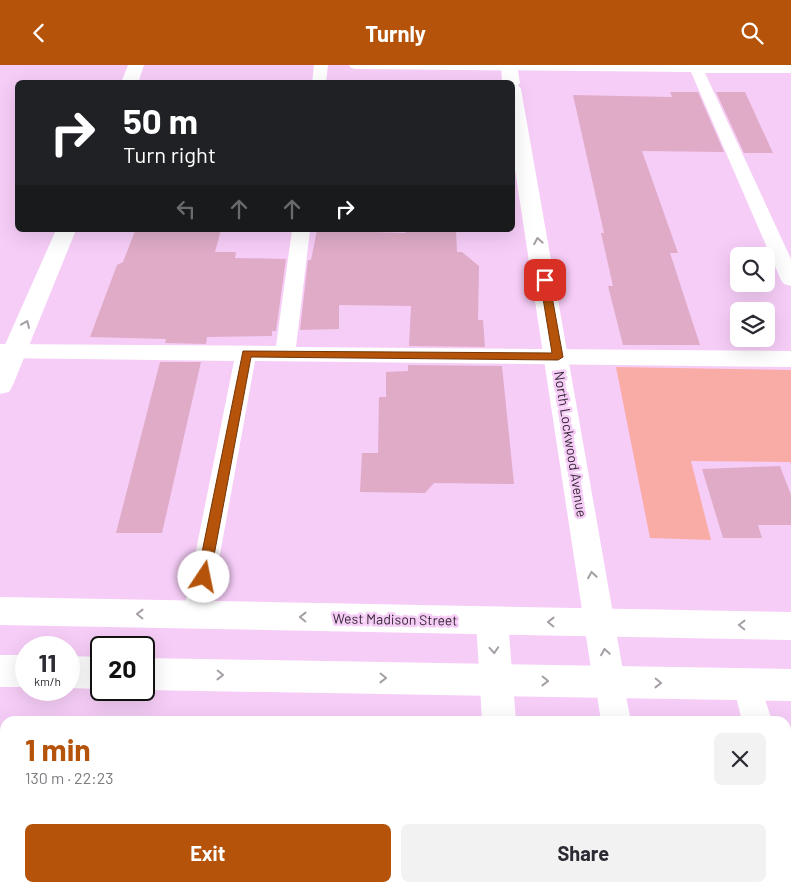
<!DOCTYPE html>
<meta charset="utf-8">
<style>
:root{--surface:#fff;--page:#f2f2f3;--text:#2b2b33;--muted:#7c7c81;--accent:#b45309}
body{margin:0;font-family:Barlow,sans-serif;background:var(--page);color:var(--text);height:100vh;display:flex;flex-direction:column;font-size:19px;white-space:nowrap}
*{box-sizing:border-box;margin:0}
p{font-size:16px;color:var(--muted)}
.icon{flex:none;width:28px;height:28px;fill:none;stroke:currentColor;stroke-width:2;stroke-linecap:round;stroke-linejoin:round}
.map{position:relative;flex:1;overflow:hidden}
.sheet{position:absolute;left:0px;top:651px;width:791px;height:176px;display:flex;flex-direction:column;background:var(--surface);border-radius:15px 15px 0 0;box-shadow:0 5px 20px #0002}
.sheet>*{flex:none}
.banner{position:absolute;left:15px;top:15px;width:500px;height:152px;border-radius:8px;box-shadow:0 5px 20px #0002;background:#202124;color:#fff;overflow:hidden}
.controls{position:absolute;left:730px;top:182px;display:grid;gap:10px}
.controls a{display:grid;place-items:center;width:45px;height:45px;border-radius:8px;background:var(--surface);box-shadow:0 5px 20px #0002;font-size:25px}
.speed{position:absolute;left:15px;top:571px;display:flex;gap:10px;font-size:25px;font-weight:700;text-align:center}
.speed>*{display:grid;place-content:center;width:65px;height:65px;border-radius:50%;background:var(--surface);box-shadow:0 5px 20px #0002;line-height:1}
.speed small{font-size:12px;font-weight:400}
.speed .limit{border:2px solid #111;border-radius:8px;background:#fff;color:#111}
.pin{position:absolute;display:grid;place-items:center;width:42px;height:42px;color:#fff;margin:-21px;border-radius:10px;box-shadow:0 2px 8px #0006}
.me{position:absolute;width:55px;margin:-28px;rotate:11deg;stroke-linejoin:round;filter:drop-shadow(0 0 4px #0008)}
.turn{display:flex;align-items:center;gap:18px;height:105px;padding:0 25px;font-size:22px}
.turn .icon{width:65px;height:65px;stroke-width:2.5}
.turn b{display:block;font-size:35px;line-height:42px}
.lanes{display:flex;align-items:center;height:48px;padding:0 25px;background:#0003;justify-content:center;gap:25px;direction:ltr}
.lanes .off{opacity:.35}
.round{display:grid;place-items:center;flex:none;width:52px;height:52px;border-radius:8px;background:var(--page)}
.head{display:flex;align-items:center;justify-content:space-between;height:85px;padding:0 25px}
h1{font-size:30px;font-weight:700;line-height:38px;color:var(--accent)}
.action{display:flex;gap:10px;margin-top:auto;padding:10px 25px}
.action a{flex:1;height:58px;border-radius:8px;background:var(--accent);color:#fff;font-size:20px;font-weight:700;line-height:58px;text-align:center}
.action a+a{background:var(--page);color:var(--text)}
header{display:flex;justify-content:space-between;align-items:center;height:65px;padding:0 25px;background:var(--accent);color:#fff;font-size:22px;font-weight:700}
.map>svg:first-child{display:block}
</style>
<header><svg class="icon" aria-label="back" viewBox="0 0 24 24"><path d="M15 5l-7 7 7 7"/></svg>Turnly<svg class="icon" aria-label="search" viewBox="0 0 24 24"><circle cx="10" cy="10" r="6"/><path d="M15 15l6 6"/></svg></header>
<div class="map">
<svg width="791" height="827" viewBox="0 0 791 827">
<rect width="100%" height="100%" fill="#f6cdf7"/>
<path fill="#f9aca5" d="M 616,302 L 791,305 L 791,400 L 790,397 L 691,396 L 711,475 L 650,473 Z"/>
<path fill="#dfabc7" d="M 670,27 L 698,27 L 724,87 L 642,86 L 678,188 L 670,188 L 700,280 L 623,280 L 608,221 L 613,221 L 601,168 L 604,168 L 573,30 L 672,32 Z
M 716,27 L 745,27 L 773,88 L 744,88 Z
M 165,165 L 221,165 L 215,187 L 236,187 L 235,193 L 286,194 L 276,266 L 272,266 L 272,271 L 207,272 L 206,279 L 165,278 L 166,274 L 90,272 L 117,200 L 123,197 L 135,166 L 160,167 Z
M 317,165 L 405,168 L 405,165 L 456,165 L 457,187 L 462,187 L 479,201 L 478,255 L 483,255 L 485,282 L 409,281 L 411,241 L 339,240 L 339,264 L 300,265 L 308,195 L 311,195 Z
M 160,297 L 201,297 L 162,468 L 116,468 Z
M 408,300 L 502,301 L 514,419 L 434,418 L 425,428 L 360,427 L 362,388 L 378,388 L 379,332 L 386,332 L 386,307 L 408,306 Z
M 780,401 L 791,430 L 791,460 L 758,460 L 762,473 L 723,473 L 702,404 Z"/>
<g fill="none" stroke-linecap="round" stroke-linejoin="round">
<path fill="#fff" fill-rule="evenodd" d="M 314,0 L 328,0 L 326,18 L 312,18 Z
M 349,0 L 791,0 L 791,8 L 705,8 L 791,194 L 791,221 L 784,219 L 781,215 L 691,7 L 356,4 L 351,3 Z
M 292,165 L 310,165 L 296,282 L 791,286 L 791,302 L 255,296 L 209,550 L 205,559 L 196,562 L 187,559 L 183,550 L 234,296 L 0,293 L 0,279 L 276,281 Z
M 609,603 L 619,607 L 623,617 L 631,656 L 601,656 L 595,617 L 599,607 Z
M 747,605 L 757,609 L 772,656 L 742,656 L 733,619 L 737,609 Z"/>
<path fill="#fff" fill-rule="evenodd" d="M 128,0 L 144,0 L 138,18 L 121,18 Z
M 501,0 L 517,0 L 520,18 L 518,20 L 521,24 L 625,617 L 621,628 L 609,633 L 597,628 L 593,617 L 512,85 L 512,18 L 502,18 Z
M 56,165 L 76,165 L 13,320 L 9,327 L 0,329 L 0,291 Z
M 492,542 L 503,546 L 508,556 L 516,656 L 482,656 L 476,556 L 481,546 Z
M 492,822 L 530,822 L 530,827 L 492,827 Z"/>
<path fill="#fff" fill-rule="evenodd" d="M 0,532 L 791,547 L 791,575 L 0,560 Z
M 0,590 L 26,590 L 26,622 L 0,622 Z
M 69,591 L 101,592 L 101,624 L 69,623 Z
M 144,593 L 791,604 L 791,636 L 144,625 Z"/>
</g>
<defs><path id="oneway-chevron" d="M-2-3.5L2.5 0L-2 3.5" fill="none" stroke-width="1.6" stroke-linecap="round" stroke-linejoin="round" transform="scale(1.25)"/></defs>
<g stroke="#a59ea5">
<use href="#oneway-chevron" transform="translate(538 176) rotate(-100)"/>
<use href="#oneway-chevron" transform="translate(26 259) rotate(-67)"/>
<use href="#oneway-chevron" transform="translate(592 510) rotate(-99)"/>
<use href="#oneway-chevron" transform="translate(140 549) rotate(-179)"/>
<use href="#oneway-chevron" transform="translate(303 552) rotate(-179)"/>
<use href="#oneway-chevron" transform="translate(551 557) rotate(-179)"/>
<use href="#oneway-chevron" transform="translate(742 560) rotate(-179)"/>
<use href="#oneway-chevron" transform="translate(494 585) rotate(86)"/>
<use href="#oneway-chevron" transform="translate(605 587) rotate(-99)"/>
<use href="#oneway-chevron" transform="translate(220 610) rotate(1)"/>
<use href="#oneway-chevron" transform="translate(383 613) rotate(1)"/>
<use href="#oneway-chevron" transform="translate(545 616) rotate(1)"/>
<use href="#oneway-chevron" transform="translate(658 618) rotate(1)"/>
</g>
<path fill="#b45309" stroke="#753606" d="M 545,212 L 549,215 L 563,292 L 558,295 L 251,292 L 210,512 L 208,516 L 204,518 L 199,516 L 197,512 L 243,286 L 552,288 L 540,215 Z"/>
<g text-anchor="middle" dominant-baseline="central" stroke-width="5" stroke-linejoin="round" paint-order="stroke">
<g font-size="14" fill="#382838" stroke="#f6cdf7">
<text transform="translate(571 379) rotate(81)">North Lockwood Avenue</text>
<text transform="translate(395 554) rotate(1)">West Madison Street</text>
</g>
</g>
</svg>
<div class="controls">
<a><svg class="icon" aria-label="search" viewBox="0 0 24 24"><circle cx="10" cy="10" r="6"/><path d="M15 15l6 6"/></svg></a>
<a><svg class="icon" aria-label="layers" viewBox="0 0 24 24"><path d="M12 4l9 5-9 5-9-5zM3 14l9 5 9-5"/></svg></a>
</div>
<div class="speed"><div>11<small>km/h</small></div><div class="limit">20</div></div>
<div class="pin" style="left:545px;top:215px;background:#d93025"><svg class="icon" aria-label="arrive" viewBox="0 0 24 24"><path d="M6 21V4h12l-3 4 3 4H6"/></svg></div>
<svg class="me" style="left:204px;top:512px" viewBox="-20 -20 40 40"><circle r="19" fill="#fff"/><path d="M0-13L10 11 0 6-10 11z" fill="#b45309"/></svg>
<div class="banner">
<div class="turn"><svg class="icon" aria-label="right" viewBox="0 0 24 24"><path d="M7 20v-9h11M14 6l5 5-5 5"/></svg><div><b>50 m</b>Turn right</div></div>
<div class="lanes"><svg class="icon off" aria-label="left" viewBox="0 0 24 24"><path d="M17 20v-9H6M10 6l-5 5 5 5"/></svg><svg class="icon off" aria-label="ahead" viewBox="0 0 24 24"><path d="M12 20V5M6 11l6-6 6 6"/></svg><svg class="icon off" aria-label="ahead" viewBox="0 0 24 24"><path d="M12 20V5M6 11l6-6 6 6"/></svg><svg class="icon" aria-label="right" viewBox="0 0 24 24"><path d="M7 20v-9h11M14 6l5 5-5 5"/></svg></div>
</div>
<section class="sheet">
<div class="head"><div><h1>1 min</h1><p>130 m · 22:23</p></div><a class="round"><svg class="icon" aria-label="close" viewBox="0 0 24 24"><path d="M6 6l12 12M18 6L6 18"/></svg></a></div>
<div class="action"><a>Exit</a><a>Share</a></div>
</section>
</div>
